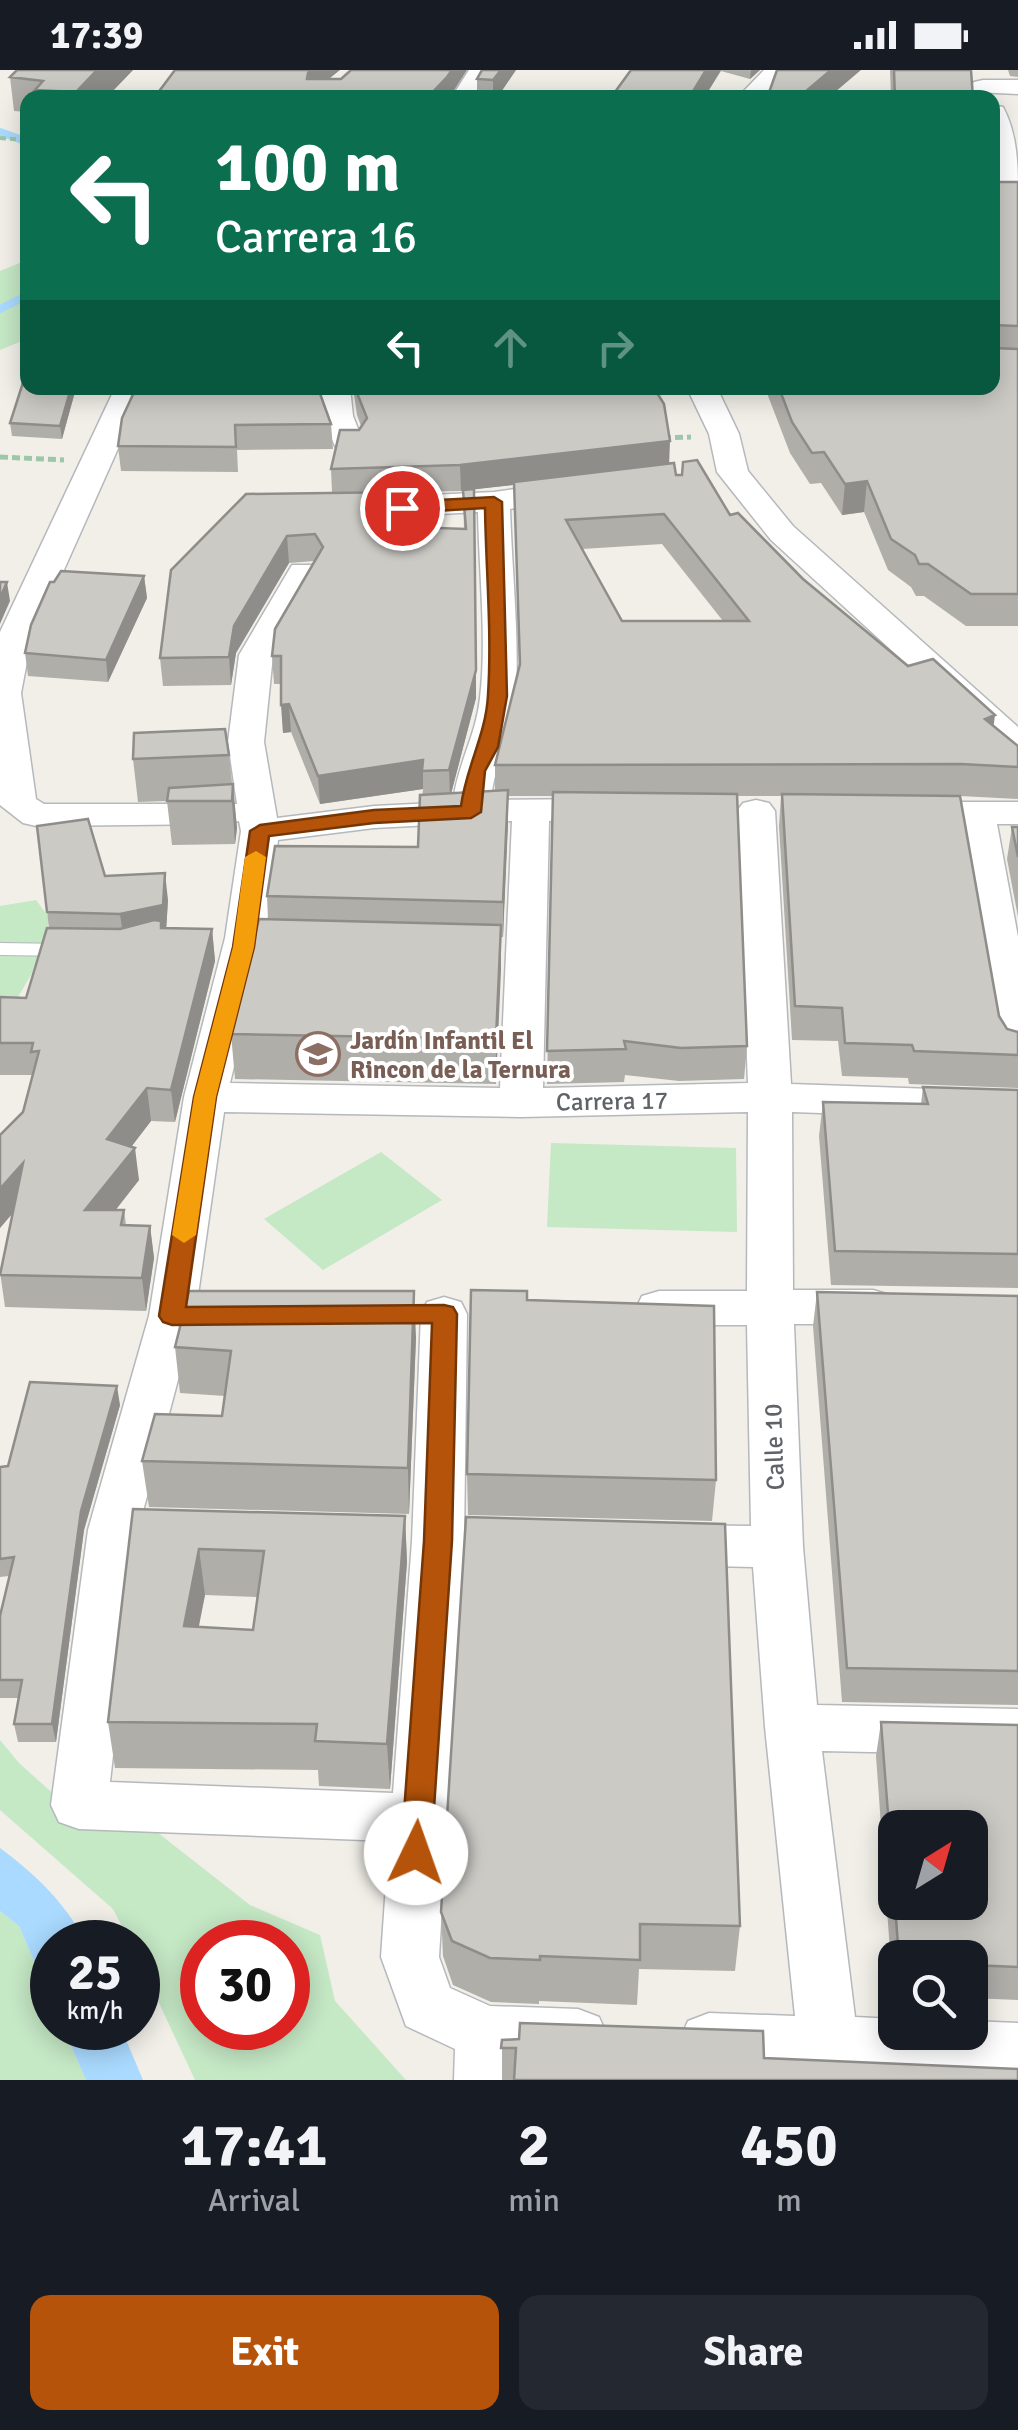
<!DOCTYPE html>
<meta charset="utf-8">
<style>
:root{--surface:#171b24;--page:#242831;--text:#f1f3f6;--muted:#9ea1a6;--accent:#b45309}
body{margin:0;font-family:Signika,sans-serif;background:var(--page);color:var(--text);height:100vh;display:flex;flex-direction:column;font-size:38px;white-space:nowrap}
*{box-sizing:border-box;margin:0}
p{font-size:32px;color:var(--muted)}
.icon{flex:none;width:55px;height:55px;fill:none;stroke:currentColor;stroke-width:2;stroke-linecap:round;stroke-linejoin:round}
.map{position:relative;height:2010px;overflow:hidden}
.sheet{display:flex;flex-direction:column;background:var(--surface);flex:1}
.sheet>*{flex:none}
.top-card{position:absolute;left:20px;top:20px;width:980px;height:305px;border-radius:20px;box-shadow:0 5px 25px #0003;background:#0b6e4f;color:#fff;overflow:hidden}
.needle{width:65px;rotate:37deg}
.tools{position:absolute;left:878px;top:1740px;display:grid;gap:20px}
.tools a{display:grid;place-items:center;width:110px;height:110px;border-radius:20px;background:var(--surface);box-shadow:0 5px 25px #0003;font-size:50px}
.speed{position:absolute;left:30px;top:1850px;display:flex;gap:20px;font-size:50px;font-weight:700;text-align:center}
.speed>*{display:grid;place-content:center;width:130px;height:130px;border-radius:50%;background:var(--surface);box-shadow:0 5px 25px #0003;line-height:1}
.speed small{font-size:25px;font-weight:400}
.speed .limit{border:15px solid #d22;background:#fff;color:#111}
.pin{position:absolute;display:grid;place-items:center;width:85px;height:85px;color:#fff;margin:-42px;border:5px solid #fff;border-radius:50%;box-shadow:0 2px 10px #0007}
.me{position:absolute;width:110px;margin:-55px;rotate:3deg;stroke-linejoin:round;filter:drop-shadow(0 0 8px #0008)}
.turn{display:flex;align-items:center;gap:35px;height:210px;padding:0 30px;font-size:45px}
.turn .icon{width:130px;height:130px;stroke-width:2.5}
.turn b{display:block;font-size:70px;line-height:85px}
.lanes{display:flex;align-items:center;height:95px;padding:0 30px;background:#0003;justify-content:center;gap:50px;direction:ltr}
.lanes .off{opacity:.35}
.eta{display:flex;justify-content:space-evenly;align-items:center;height:170px;text-align:center}
.eta b{font-size:60px;font-weight:700;line-height:70px}
.action{display:flex;gap:20px;margin-top:auto;padding:20px 30px}
.action a{flex:1;height:115px;border-radius:20px;background:var(--accent);color:#fff;font-size:40px;font-weight:700;line-height:115px;text-align:center}
.action a+a{background:var(--page);color:var(--text)}
.status{display:flex;justify-content:space-between;align-items:center;height:70px;padding:0 50px;background:var(--surface);direction:ltr}
.status svg{height:28px;fill:currentColor}
.map>svg:first-child{display:block}
</style>
<div class="status"><b>17:39</b><svg viewBox="0 0 49 12"><path d="M0 12V9h3v3zM5 12V6h3v6zM10 12V3h3v9zM15 12V0h3v12zM26 1h20v11H26zM47 4h2v5h-2z"/></svg></div>
<div class="map">
<svg width="1018" height="2010" viewBox="0 0 1018 2010">
<rect width="100%" height="100%" fill="#f1efe8"/>
<path fill="#c5e8c5" fill-rule="evenodd" d="M 27,190 L 27,269 L 0,280 L 0,201 Z
M 36,830 L 50,849 L 32,903 L 0,958 L 0,836 Z
M 551,1073 L 736,1078 L 737,1162 L 547,1157 Z
M 381,1082 L 442,1130 L 323,1200 L 264,1149 Z
M 0,1670 L 19,1693 L 78,1746 L 153,1759 L 250,1835 L 320,1865 L 335,1931 L 406,2010 L 195,2010 L 138,1888 L 138,1872 L 130,1872 L 113,1839 L 0,1740 ZM 202,1872 L 288,1872 L 288,1958 L 202,1958 Z
M 0,1841 L 19,1856 L 52,1933 L 52,1958 L 63,1958 L 86,2010 L 0,2010 Z"/>
<path fill="#aadaff" d="M 0,1778 C 34,1803 67,1834 85,1872 L 52,1872 L 52,1933 L 19,1856 L 0,1841 Z
M 63,1958 L 121,1958 L 143,2010 L 86,2010 Z"/>
<g fill="none" stroke-linecap="round" stroke-linejoin="round">
<path stroke="#aadaff" stroke-width="8" d="M 0,62 L 28,72
M 0,239 L 28,225"/>
<g stroke="#b5b8bc" stroke-width="2">
<path id="lane" d="M 0,873 L 67,874 L 76,880 L 67,886 L 0,885 Z"/>
</g>
<g stroke="#b5b8bc" stroke-width="3">
<path id="street" d="M 469,0 L 493,0 L 475,28 L 451,28 Z
M 764,0 L 790,0 L 763,28 L 737,28 Z
M 983,10 L 1018,10 L 1018,24 L 974,22 L 971,17 L 974,12 Z
M 115,318 L 145,318 L 30,576 L 21,623 L 36,729 L 44,734 L 237,734 L 228,672 L 239,585 L 292,495 L 316,495 L 321,502 L 273,585 L 264,672 L 277,748 L 374,736 L 453,732 C 457,695 476,666 480,628 C 487,570 479,502 478,442 L 347,449 L 336,446 L 331,439 L 336,432 L 347,429 L 494,422 L 570,411 L 581,413 L 586,420 L 581,427 L 510,439 C 512,500 519,564 516,625 C 513,663 494,693 491,730 L 608,729 L 621,732 L 627,740 L 621,748 L 549,751 L 543,1018 L 748,1013 L 737,741 L 743,733 L 756,730 L 769,733 L 775,741 L 791,1014 L 1018,1022 L 1018,1050 L 792,1042 L 793,1220 L 873,1220 L 890,1225 L 896,1237 L 890,1249 L 873,1254 L 794,1254 L 803,1477 L 817,1635 L 1018,1639 L 1018,1685 L 822,1681 L 855,1947 L 895,1949 L 895,1962 L 970,1962 L 970,1951 L 1018,1953 L 1018,2009 L 862,2004 L 863,2010 L 801,2010 L 801,2002 L 709,1999 L 688,1991 L 679,1971 L 688,1951 L 709,1943 L 795,1946 L 765,1657 L 753,1497 L 668,1495 L 650,1489 L 642,1475 L 650,1461 L 668,1455 L 751,1456 L 747,1255 L 659,1255 L 642,1250 L 636,1238 L 642,1226 L 659,1221 L 747,1221 L 748,1042 L 521,1047 L 224,1042 L 195,1246 L 138,1460 L 110,1712 L 393,1723 L 412,1471 L 421,1244 L 427,1232 L 444,1227 L 461,1232 L 467,1244 L 464,1471 L 439,1887 L 450,1918 L 490,1936 L 578,1939 L 599,1947 L 608,1967 L 599,1987 L 578,1995 L 516,1993 L 516,2010 L 454,2010 L 455,1979 L 406,1956 L 381,1887 L 389,1771 L 79,1759 L 59,1752 L 51,1735 L 88,1460 L 149,1246 L 184,1027 L 225,868 L 241,761 L 239,751 L 226,754 L 36,756 L 23,753 L 0,735 L 0,562 ZM 512,751 L 500,1018 L 230,1013 L 265,868 L 278,770 L 374,758 Z
M 320,318 L 350,318 L 353,346 L 364,374 L 360,381 L 338,381 C 326,361 322,341 320,318 Z
M 687,318 L 717,318 L 739,364 L 748,401 L 793,456 L 1018,657 L 1018,687 L 1005,684 L 771,470 L 717,402 L 709,364 Z
M 904,732 L 1018,732 L 1018,754 L 997,754 L 1018,867 L 1018,993 L 1003,989 L 997,979 L 959,754 L 891,751 L 885,743 L 891,735 Z"/>
</g>
<g stroke="#b6babf" stroke-width="3">
<path id="secondary" d="M 992,35 L 1003,37 C 1018,65 1018,97 1018,129 L 1006,126 L 992,93 Z"/>
</g>
<path stroke="#9cc7a9" stroke-width="4" stroke-dasharray="6 4" stroke-linecap="butt" d="M 0,68 L 28,70"/>
<path stroke="#9cc7a9" stroke-width="5" stroke-dasharray="8 4" stroke-linecap="butt" d="M 663,368 L 691,367
M 0,387 L 64,390"/>
<use href="#lane" fill="#fff" fill-rule="evenodd"/>
<use href="#street" fill="#fff" fill-rule="evenodd"/>
<use href="#secondary" fill="#fff" fill-rule="evenodd"/>
</g>
<path fill="#afaea9" fill-rule="evenodd" d="M 17,0 L 133,0 L 106,28 L 28,28 L 28,42 L 14,41 L 10,7 Z
M 516,0 L 497,28 L 477,28 L 477,9 Z
M 631,0 L 760,0 L 750,9 L 721,1 L 704,28 L 615,28 L 615,22 Z
M 890,0 L 971,0 L 973,28 L 891,28 Z
M 1008,0 L 1018,0 L 1018,7 L 1010,6 Z
M 992,112 L 1018,112 L 1018,556 L 966,556 L 924,526 L 916,526 L 911,517 L 888,500 L 864,442 L 842,445 L 821,413 L 810,414 L 790,383 L 765,318 L 992,318 Z
M 76,318 L 62,369 L 12,366 L 10,353 Z
M 136,318 L 331,354 L 333,379 L 237,380 L 238,402 L 121,401 L 118,376 Z
M 353,318 L 654,318 L 669,394 L 676,405 L 730,445 L 803,509 L 908,596 L 994,656 L 1018,676 L 1018,729 L 960,726 L 999,946 L 1007,959 L 1018,962 L 1018,1018 L 909,1014 L 908,1008 L 842,1006 L 838,971 L 792,970 L 779,756 L 781,726 L 737,726 L 747,976 L 744,1009 L 679,1011 L 625,1005 L 624,1012 L 547,1014 L 553,726 L 508,726 L 503,867 L 501,867 L 496,1014 L 235,1009 L 231,964 L 268,850 L 267,826 L 418,777 L 423,719 L 320,734 L 291,662 L 283,663 L 281,614 L 274,614 L 272,586 L 314,491 L 289,493 L 236,583 L 231,615 L 163,616 L 160,588 L 332,423 L 331,399 L 361,356 L 357,345 ZM 514,415 L 519,598 L 495,695 L 495,721 L 451,723 L 476,628 L 473,419 ZM 463,421 L 464,459 L 410,457 L 403,422 ZM 662,474 L 723,551 L 622,551 L 582,479 Z
M 144,506 L 147,528 L 108,612 L 28,606 L 25,583 Z
M 229,685 L 237,758 L 235,774 L 172,775 L 167,731 L 138,732 L 133,689 Z
M 37,756 L 105,806 L 168,830 L 166,858 L 212,859 L 215,891 L 175,1052 L 151,1051 L 131,1077 L 139,1110 L 115,1140 L 124,1140 L 126,1155 L 150,1156 L 154,1188 L 146,1241 L 5,1237 L 0,1202 L 12,1144 L 0,1158 L 0,1065 L 23,1042 L 32,1005 L 0,1005 L 0,927 L 26,928 L 49,858 Z
M 1012,757 L 1018,757 L 1018,847 L 1007,789 Z
M 923,1017 L 1018,1020 L 1018,1218 L 831,1215 L 819,1066 L 823,1032 L 921,1034 Z
M 817,1222 L 1018,1226 L 1018,1635 L 842,1632 L 813,1256 Z
M 527,1230 L 716,1410 L 712,1451 L 468,1445 L 467,1404 Z
M 416,1267 L 409,1444 L 149,1437 L 142,1391 L 222,1346 L 225,1326 L 180,1323 L 175,1277 Z
M 120,1335 L 84,1460 L 56,1672 L 18,1672 L 14,1654 L 19,1628 L 0,1628 L 0,1546 L 9,1506 L 0,1507 L 0,1397 L 8,1396 Z
M 133,1439 L 405,1446 L 407,1492 L 390,1719 L 319,1716 L 318,1700 L 115,1698 L 108,1652 ZM 205,1525 L 257,1527 L 253,1560 L 198,1557 Z
M 881,1652 L 1018,1655 L 1018,1930 L 970,1928 L 970,1888 L 895,1888 L 895,1924 L 893,1923 L 876,1686 Z
M 441,1842 L 740,1856 L 735,1901 L 639,1899 L 637,1935 L 539,1931 L 539,1934 L 491,1932 L 453,1915 L 443,1886 Z
M 502,1970 L 764,1988 L 1018,2010 L 502,2010 Z"/>
<path fill="#8f8d8a" d="M 97,0 L 133,0 L 106,28 L 76,28 L 76,22 Z
M 312,0 L 340,0 L 309,25 L 308,3 Z
M 452,0 L 467,0 L 449,28 L 427,28 Z
M 501,0 L 516,0 L 497,28 L 493,28 L 493,10 Z
M 706,0 L 721,0 L 704,28 L 689,28 Z
M 751,0 L 760,0 L 750,9 Z
M 831,0 L 861,0 L 828,28 L 798,28 Z
M 71,318 L 76,318 L 62,369 L 60,356 Z
M 670,371 L 669,397 L 461,421 L 460,395 Z
M 867,411 L 864,442 L 842,445 L 845,414 Z
M 287,466 L 289,493 L 236,583 L 231,615 L 229,587 L 234,556 Z
M 144,506 L 147,528 L 108,612 L 106,590 Z
M 7,512 L 10,531 L 0,554 L 0,528 Z
M 476,600 L 476,628 L 450,728 L 449,700 Z
M 289,634 L 291,662 L 283,663 L 281,635 Z
M 995,645 L 991,676 L 985,649 Z
M 423,690 L 423,719 L 320,734 L 318,706 Z
M 233,714 L 237,758 L 235,774 L 232,731 Z
M 508,720 L 508,755 L 503,867 L 503,832 Z
M 165,803 L 168,830 L 166,863 L 124,871 L 120,844 Z
M 501,855 L 501,900 L 496,1014 L 496,969 Z
M 212,859 L 215,891 L 175,1052 L 171,1020 Z
M 147,1018 L 151,1051 L 112,1102 L 107,1069 Z
M 135,1078 L 139,1110 L 90,1173 L 85,1140 Z
M 23,1093 L 28,1125 L 0,1158 L 0,1119 Z
M 150,1156 L 154,1188 L 146,1241 L 142,1208 Z
M 414,1221 L 416,1267 L 409,1444 L 408,1398 Z
M 117,1316 L 120,1335 L 84,1460 L 56,1672 L 52,1654 L 81,1441 Z
M 405,1446 L 407,1492 L 390,1719 L 387,1674 Z
M 199,1479 L 205,1525 L 190,1602 L 184,1556 Z"/>
<path fill="#cccac5" stroke="#8f8d8a" stroke-width="2.5" fill-rule="evenodd" d="M 17,0 L 97,0 L 76,22 L 35,20 L 43,11 L 10,7 Z
M 175,0 L 312,0 L 308,3 L 307,9 L 341,9 L 351,0 L 452,0 L 447,7 L 427,28 L 154,28 Z
M 482,0 L 501,0 L 493,10 L 477,9 Z
M 631,0 L 706,0 L 689,28 L 615,22 Z
M 777,0 L 831,0 L 798,28 L 767,28 Z
M 894,0 L 971,0 L 973,28 L 895,28 Z
M 992,112 L 1018,112 L 1018,256 L 993,255 L 993,278 L 1018,279 L 1018,524 L 971,524 L 928,494 L 919,494 L 915,485 L 891,469 L 867,411 L 845,414 L 824,382 L 812,383 L 792,352 L 779,318 L 992,318 Z
M 28,297 L 28,318 L 71,318 L 60,356 L 10,353 Z
M 136,318 L 318,318 L 331,354 L 235,355 L 236,377 L 118,376 L 122,348 Z
M 355,318 L 654,318 L 664,334 L 670,371 L 460,395 L 331,399 L 340,360 L 359,360 L 367,348 Z
M 697,390 L 730,445 L 738,443 L 803,509 L 908,596 L 933,589 L 995,645 L 985,649 L 1018,676 L 1018,697 L 961,694 L 495,695 L 520,594 L 514,412 L 674,393 L 676,405 L 682,405 L 683,392 ZM 664,444 L 749,551 L 622,551 L 566,450 Z
M 474,419 L 476,600 L 449,700 L 422,701 L 423,690 L 318,706 L 289,634 L 281,635 L 281,586 L 272,586 L 275,559 L 323,477 L 315,464 L 287,466 L 234,556 L 229,587 L 160,588 L 171,500 L 246,424 L 403,422 L 410,457 L 466,459 L 463,420 Z
M 61,501 L 144,506 L 106,590 L 25,583 L 31,555 L 50,512 L 54,512 Z
M 0,512 L 7,512 L 0,528 Z
M 225,659 L 229,685 L 133,689 L 134,663 Z
M 233,714 L 232,731 L 167,731 L 169,718 Z
M 508,720 L 503,832 L 267,826 L 275,776 L 418,777 L 420,725 Z
M 553,722 L 737,724 L 747,976 L 681,978 L 624,971 L 626,979 L 547,981 Z
M 782,724 L 960,726 L 999,946 L 1007,959 L 1018,962 L 1018,985 L 914,981 L 912,975 L 845,973 L 842,938 L 795,936 Z
M 88,749 L 105,806 L 165,803 L 163,835 L 120,844 L 47,842 L 37,756 Z
M 1012,757 L 1018,757 L 1018,787 Z
M 259,849 L 501,855 L 496,969 L 231,964 Z
M 154,850 L 161,851 L 161,858 L 212,859 L 171,1020 L 147,1018 L 107,1069 L 135,1078 L 85,1140 L 124,1140 L 121,1155 L 150,1156 L 142,1208 L 0,1205 L 23,1093 L 0,1119 L 0,1065 L 23,1042 L 39,981 L 31,982 L 33,973 L 0,973 L 0,927 L 26,928 L 47,858 L 120,859 Z
M 923,1017 L 1018,1020 L 1018,1184 L 835,1181 L 823,1032 L 928,1034 Z
M 471,1220 L 527,1221 L 527,1230 L 714,1236 L 716,1410 L 467,1404 Z
M 189,1221 L 414,1221 L 408,1398 L 142,1391 L 155,1344 L 222,1346 L 231,1281 L 175,1277 Z
M 817,1222 L 1018,1226 L 1018,1601 L 847,1598 Z
M 30,1312 L 117,1316 L 81,1441 L 52,1654 L 14,1654 L 22,1610 L 0,1610 L 0,1546 L 14,1487 L 0,1489 L 0,1397 L 8,1396 Z
M 133,1439 L 405,1446 L 387,1674 L 315,1671 L 317,1654 L 108,1652 ZM 199,1479 L 264,1481 L 253,1560 L 184,1556 Z
M 466,1447 L 725,1454 L 740,1856 L 640,1854 L 640,1890 L 540,1886 L 540,1890 L 490,1888 L 452,1871 L 441,1842 Z
M 881,1652 L 1018,1655 L 1018,1897 L 970,1895 L 970,1888 L 899,1888 ZM 895,1758 L 970,1758 L 970,1832 L 895,1832 Z
M 520,1953 L 763,1961 L 764,1988 L 1018,1999 L 1018,2010 L 514,2010 L 516,1978 L 501,1978 L 502,1970 L 519,1969 Z"/>
<path fill="#b45309" stroke="#753606" stroke-width="2.5" d="M 494,427 L 502,432 L 507,626 L 498,677 L 485,701 L 481,742 L 471,748 L 374,753 L 269,766 L 254,877 L 216,1027 L 186,1237 L 444,1235 L 453,1237 L 457,1244 L 452,1471 L 431,1783 L 427,1792 L 416,1796 L 405,1792 L 401,1783 L 424,1471 L 432,1253 L 172,1255 L 163,1252 L 159,1246 L 194,1027 L 233,877 L 250,761 L 260,755 L 374,740 L 461,736 C 466,697 486,665 488,625 C 492,563 486,500 485,438 L 402,443 L 393,438 L 402,432 Z"/>
<path fill="#f59e0b" d="M 256,781 L 266,787 L 254,877 L 216,1027 L 196,1165 L 184,1173 L 172,1165 L 194,1027 L 233,877 L 245,787 Z"/>
<defs>
<g id="school-ring" transform="scale(2.25)"><circle r="9.5" fill="#fff" stroke="#8d6e63" stroke-width="1.5"/><path d="M0-5L7-2L0 1L-7-2ZM-4 1L0 2.5L4 1V4Q0 6-4 4Z" fill="#8d6e63"/></g>
</defs>
<g fill-rule="evenodd">
<use href="#school-ring" x="318" y="984"/>
</g>
<g text-anchor="middle" dominant-baseline="central" stroke-width="8" stroke-linejoin="round" paint-order="stroke">
<g font-size="25" font-weight="bold" fill="#785e54" stroke="#fff" text-anchor="start">
<text x="350" y="970">Jardín Infantil El<tspan x="350" dy="29">Rincon de la Ternura</tspan></text>
</g>
<g font-size="25" fill="#5f6368" stroke="#fff">
<text transform="translate(612 1031) rotate(-1)">Carrera 17</text>
<text transform="translate(774 1377) rotate(-92)">Calle 10</text>
</g>
</g>
</svg>
<div class="tools">
<a><svg class="needle" viewBox="-14 -14 28 28"><path d="M0-13l5 13h-10z" fill="#e53935"/><path d="M0 13l5-13h-10z" fill="#9ea1a6"/></svg></a>
<a><svg class="icon" aria-label="search" viewBox="0 0 24 24"><circle cx="10" cy="10" r="6"/><path d="M15 15l6 6"/></svg></a>
</div>
<div class="speed"><div>25<small>km/h</small></div><div class="limit">30</div></div>
<div class="pin" style="left:402px;top:438px;background:#d93025"><svg class="icon" aria-label="arrive" viewBox="0 0 24 24"><path d="M6 21V4h12l-3 4 3 4H6"/></svg></div>
<svg class="me" style="left:416px;top:1783px" viewBox="-20 -20 40 40"><circle r="19" fill="#fff"/><path d="M0-13L10 11 0 6-10 11z" fill="#b45309"/></svg>
<div class="top-card">
<div class="turn"><svg class="icon" aria-label="left" viewBox="0 0 24 24"><path d="M17 20v-9H6M10 6l-5 5 5 5"/></svg><div><b>100 m</b>Carrera 16</div></div>
<div class="lanes"><svg class="icon" aria-label="left" viewBox="0 0 24 24"><path d="M17 20v-9H6M10 6l-5 5 5 5"/></svg><svg class="icon off" aria-label="ahead" viewBox="0 0 24 24"><path d="M12 20V5M6 11l6-6 6 6"/></svg><svg class="icon off" aria-label="right" viewBox="0 0 24 24"><path d="M7 20v-9h11M14 6l5 5-5 5"/></svg></div>
</div>
</div>
<section class="sheet">
<div class="eta">
<div><b>17:41</b><p>Arrival</p></div>
<div><b>2</b><p>min</p></div>
<div><b>450</b><p>m</p></div>
</div>
<div class="action"><a>Exit</a><a>Share</a></div>
</section>
